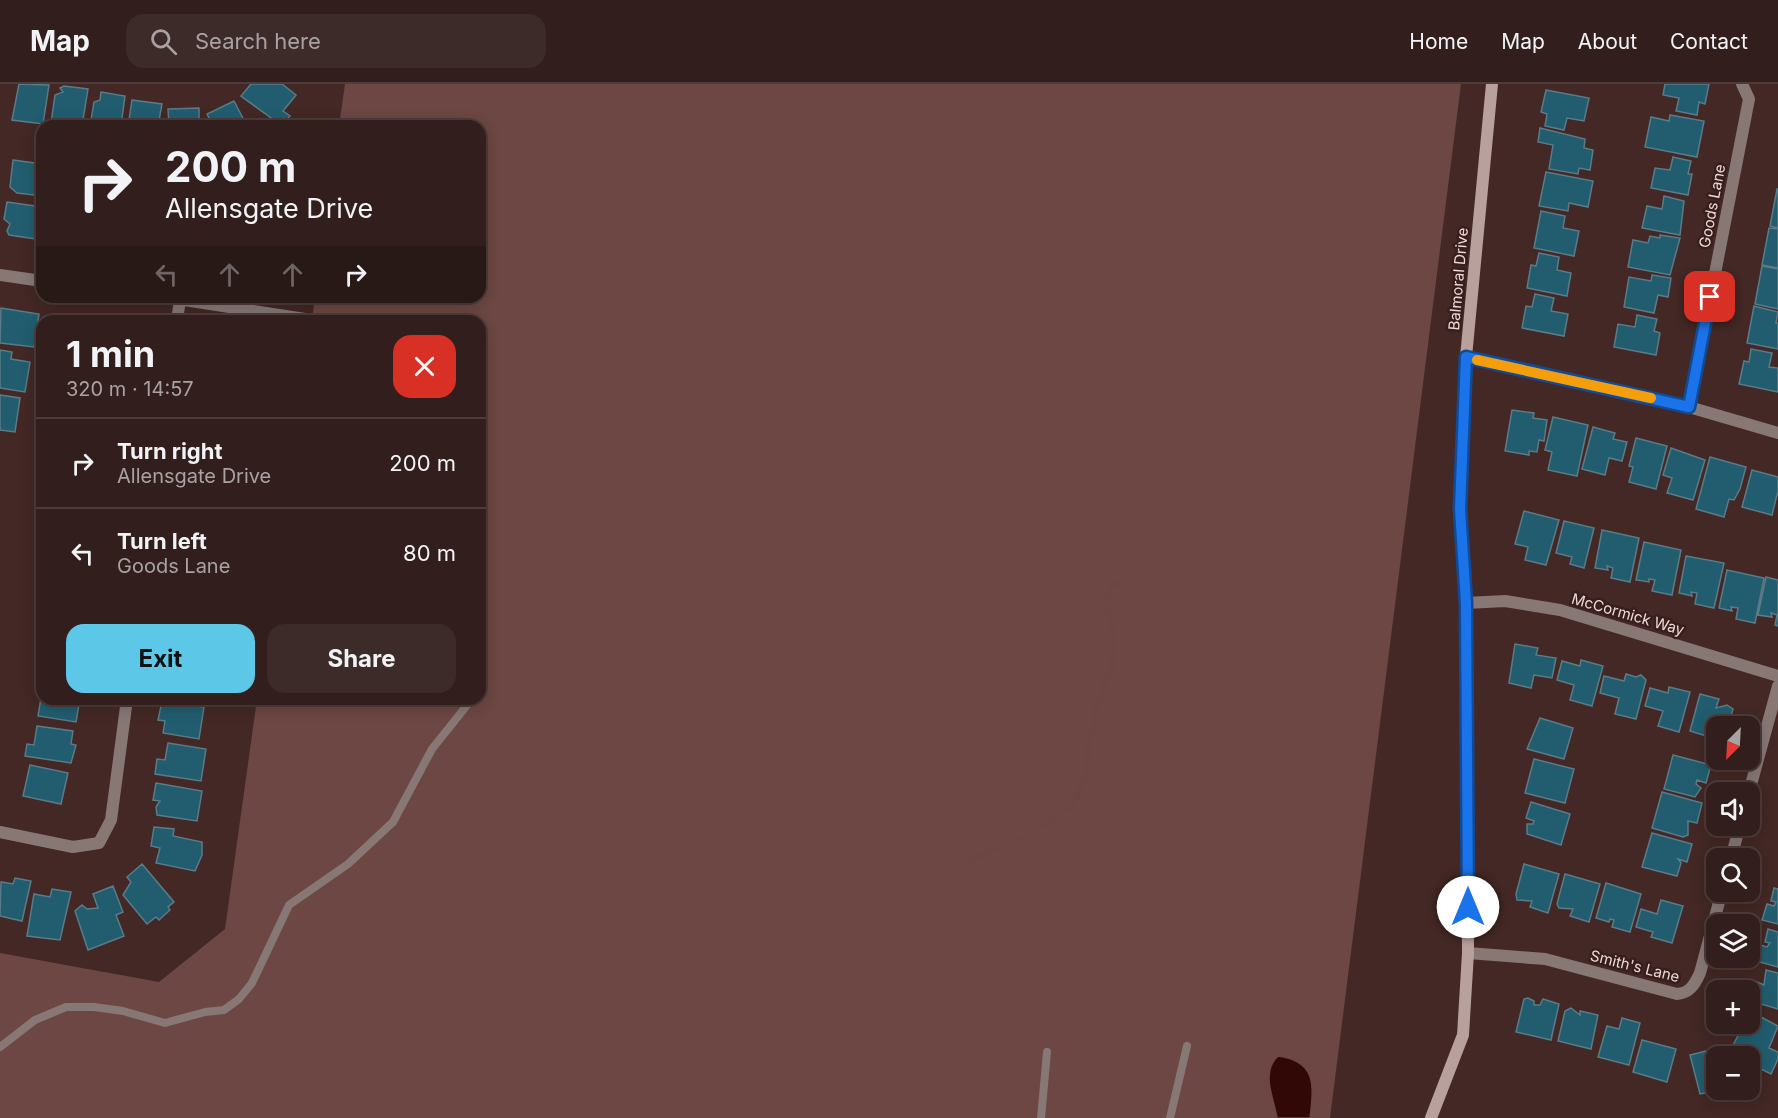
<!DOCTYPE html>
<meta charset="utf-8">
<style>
:root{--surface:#321e1c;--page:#3d2b29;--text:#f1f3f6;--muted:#a8a2a3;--line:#4d3c3b;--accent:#5dc7e8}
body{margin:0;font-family:Inter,sans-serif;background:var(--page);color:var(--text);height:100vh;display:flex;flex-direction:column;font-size:22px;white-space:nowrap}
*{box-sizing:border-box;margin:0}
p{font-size:20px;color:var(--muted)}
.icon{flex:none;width:33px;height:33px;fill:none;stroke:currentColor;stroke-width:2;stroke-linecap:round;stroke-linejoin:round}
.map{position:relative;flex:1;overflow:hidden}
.panel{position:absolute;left:36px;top:231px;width:450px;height:390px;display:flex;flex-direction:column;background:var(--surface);border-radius:18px;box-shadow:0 3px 15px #0003,0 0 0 2px var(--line)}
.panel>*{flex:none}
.top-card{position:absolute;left:36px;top:36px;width:450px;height:183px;border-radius:18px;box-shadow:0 3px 15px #0003,0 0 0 2px var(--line);background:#321e1c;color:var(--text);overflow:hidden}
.needle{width:39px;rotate:204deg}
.controls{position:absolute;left:1706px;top:632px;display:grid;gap:12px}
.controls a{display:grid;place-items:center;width:54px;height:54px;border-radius:12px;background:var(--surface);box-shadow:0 3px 15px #0003,0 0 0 2px var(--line);font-size:30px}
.pin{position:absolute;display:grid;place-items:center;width:51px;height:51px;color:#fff;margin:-26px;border-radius:12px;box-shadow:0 3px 9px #0006}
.me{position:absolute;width:66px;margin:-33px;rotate:0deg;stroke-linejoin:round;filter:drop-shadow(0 0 4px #0008)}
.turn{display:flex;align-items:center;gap:21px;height:126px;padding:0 30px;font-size:27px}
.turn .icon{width:78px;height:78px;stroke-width:2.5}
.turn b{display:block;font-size:42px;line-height:51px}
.lanes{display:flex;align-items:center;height:57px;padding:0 30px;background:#0003;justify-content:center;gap:30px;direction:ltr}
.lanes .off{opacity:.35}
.round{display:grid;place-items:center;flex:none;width:63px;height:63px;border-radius:18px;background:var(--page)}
.summary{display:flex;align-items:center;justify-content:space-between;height:102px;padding:0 30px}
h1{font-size:36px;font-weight:700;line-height:45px}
.primary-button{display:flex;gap:12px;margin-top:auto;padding:12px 30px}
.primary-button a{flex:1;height:69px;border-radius:18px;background:var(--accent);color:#111;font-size:24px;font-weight:700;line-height:69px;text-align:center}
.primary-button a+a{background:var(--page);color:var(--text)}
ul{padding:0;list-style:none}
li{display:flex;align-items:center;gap:18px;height:90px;padding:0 30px;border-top:2px solid var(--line)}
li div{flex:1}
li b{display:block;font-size:22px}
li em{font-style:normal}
header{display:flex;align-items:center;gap:36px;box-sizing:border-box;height:84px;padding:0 30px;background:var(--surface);border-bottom:2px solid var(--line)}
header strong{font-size:28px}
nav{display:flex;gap:33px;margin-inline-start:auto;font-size:21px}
.search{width:420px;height:54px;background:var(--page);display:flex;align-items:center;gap:15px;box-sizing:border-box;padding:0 21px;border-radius:18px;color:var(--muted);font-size:22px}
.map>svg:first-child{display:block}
</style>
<header>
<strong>Map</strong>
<div class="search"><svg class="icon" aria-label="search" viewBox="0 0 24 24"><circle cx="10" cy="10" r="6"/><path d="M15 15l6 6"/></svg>Search here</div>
<nav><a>Home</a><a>Map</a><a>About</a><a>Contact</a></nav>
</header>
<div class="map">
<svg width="1778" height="1034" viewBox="0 0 1778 1034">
<rect width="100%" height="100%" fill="#432825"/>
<path fill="#6c4743" d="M 345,0 L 1461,0 L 1330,1034 L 0,1034 L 0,869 L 159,898 L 225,845 L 257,615 L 480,615 L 480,237 L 312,237 L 315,213 L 480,213 L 480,42 L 339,42 Z"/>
<path fill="#320807" stroke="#6a4745" stroke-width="1.5" d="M 1278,972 C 1317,977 1314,1002 1310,1034 L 1277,1034 C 1274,1014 1260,989 1278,972 Z"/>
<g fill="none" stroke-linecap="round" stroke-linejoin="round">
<path stroke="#6a4745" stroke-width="5" d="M 965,779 C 993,767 1069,737 1080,708 C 1088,687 1088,661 1093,640 C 1097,621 1104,602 1111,583 C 1114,574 1116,566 1115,556 C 1113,540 1096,506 1119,499"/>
</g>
<path fill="#215d6f" stroke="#5a7b87" stroke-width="1.5" d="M 19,0 L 49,1 L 43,40 L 12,36 Z
M 251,0 L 282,0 L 296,11 L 283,27 L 290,32 L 282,42 L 241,12 Z
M 1665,0 L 1709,0 L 1705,20 L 1699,18 L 1697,31 L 1676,27 L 1679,14 L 1663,11 Z
M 64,2 L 88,5 L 82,42 L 51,39 L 55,11 L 63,8 L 60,4 Z
M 1546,6 L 1589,14 L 1584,37 L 1567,34 L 1564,46 L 1545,42 L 1547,30 L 1541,28 Z
M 101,8 L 125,12 L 121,42 L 90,42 L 94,18 L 100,16 Z
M 132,16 L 162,20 L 158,42 L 128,42 Z
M 234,17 L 247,42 L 213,42 L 207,30 Z
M 199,24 L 199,42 L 169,42 L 168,25 Z
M 1670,31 L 1704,37 L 1697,73 L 1645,63 L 1651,33 L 1669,37 Z
M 1540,44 L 1585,55 L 1584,64 L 1593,66 L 1590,86 L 1579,84 L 1578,90 L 1549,85 L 1553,61 L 1538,58 Z
M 1673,73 L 1691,77 L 1688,90 L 1692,90 L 1688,111 L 1651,104 L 1655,84 L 1670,86 Z
M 13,76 L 42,80 L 42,112 L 17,109 L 10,103 Z
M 1546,88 L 1593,97 L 1588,123 L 1569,119 L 1568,127 L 1539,122 Z
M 1777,105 L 1778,105 L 1778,144 L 1770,142 Z
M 1664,112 L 1684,117 L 1680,151 L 1642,144 L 1647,122 L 1662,125 Z
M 7,118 L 42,123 L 42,156 L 9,151 L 7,147 L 10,140 L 4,135 Z
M 1541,127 L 1565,132 L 1563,144 L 1579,147 L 1574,172 L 1534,164 Z
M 1769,144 L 1778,145 L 1778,184 L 1762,181 Z
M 1660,151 L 1680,154 L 1670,191 L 1628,183 L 1633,156 L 1648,159 L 1650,152 L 1660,154 Z
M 1539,169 L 1559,173 L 1557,186 L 1571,189 L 1567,212 L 1527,204 L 1531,181 L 1536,182 Z
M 1762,182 L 1778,185 L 1778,225 L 1755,220 Z
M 1652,191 L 1671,194 L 1668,213 L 1658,211 L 1654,229 L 1624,223 L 1629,193 L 1651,197 Z
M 1535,210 L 1554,214 L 1551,227 L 1568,230 L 1564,252 L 1522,244 L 1526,222 L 1532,223 Z
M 1754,222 L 1778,228 L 1776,239 L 1778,239 L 1778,265 L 1747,259 Z
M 1,224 L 39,230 L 34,263 L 0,259 Z
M 1637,231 L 1657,235 L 1654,247 L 1660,249 L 1656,271 L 1614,263 L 1618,240 L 1635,243 Z
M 1751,265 L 1772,269 L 1769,283 L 1778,284 L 1778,308 L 1739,300 L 1744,277 L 1749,278 Z
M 0,266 L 12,268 L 11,275 L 30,278 L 25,308 L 0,304 Z
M 0,311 L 20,314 L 15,348 L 0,346 Z
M 1512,326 L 1534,329 L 1533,334 L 1547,336 L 1544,357 L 1539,356 L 1537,368 L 1529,367 L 1529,371 L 1505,367 Z
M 1553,333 L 1588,341 L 1577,392 L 1548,386 L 1552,368 L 1545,366 Z
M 1593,343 L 1615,349 L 1613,355 L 1627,358 L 1622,377 L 1609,374 L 1605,391 L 1582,385 Z
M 1636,354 L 1667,362 L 1656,405 L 1629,398 L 1633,383 L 1629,382 Z
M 1671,364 L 1705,376 L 1693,416 L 1667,409 L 1672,394 L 1663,391 Z
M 1710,373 L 1746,383 L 1740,405 L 1734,416 L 1729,415 L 1724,433 L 1696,425 Z
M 1752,386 L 1778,393 L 1778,407 L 1772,431 L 1742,423 Z
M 1524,427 L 1559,436 L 1546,481 L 1525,476 L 1528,463 L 1515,460 Z
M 1564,437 L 1594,444 L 1584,484 L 1570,480 L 1572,473 L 1556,469 Z
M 1602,446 L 1639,454 L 1630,498 L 1611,494 L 1613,484 L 1607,482 L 1608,486 L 1595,484 Z
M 1644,458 L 1681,466 L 1672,511 L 1652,507 L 1655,496 L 1649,495 L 1649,498 L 1636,496 Z
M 1686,472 L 1724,479 L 1714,524 L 1695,520 L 1697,509 L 1691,508 L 1692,512 L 1679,509 Z
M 1727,486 L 1764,494 L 1755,539 L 1736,535 L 1738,524 L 1731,523 L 1732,527 L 1719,524 Z
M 1766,493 L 1778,496 L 1778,542 L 1775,541 L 1777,531 L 1771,529 L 1772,533 L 1758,531 Z
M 1515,560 L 1538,564 L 1536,571 L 1556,574 L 1552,594 L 1534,591 L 1531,604 L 1509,599 Z
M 1581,576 L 1603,582 L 1592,622 L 1570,616 L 1574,601 L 1557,596 L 1562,577 L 1580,582 Z
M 1626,590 L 1636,593 L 1641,591 L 1646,596 L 1636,635 L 1615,630 L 1619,614 L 1600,609 L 1604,592 L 1624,597 Z
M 1669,603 L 1690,608 L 1679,648 L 1658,642 L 1663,627 L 1645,622 L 1650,604 L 1668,609 Z
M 42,608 L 42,615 L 80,615 L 76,638 L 38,632 Z
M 1700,610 L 1719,615 L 1716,624 L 1727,621 L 1733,625 L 1728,642 L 1716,642 L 1716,655 L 1690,647 Z
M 166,618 L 204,623 L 199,655 L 163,649 L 165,637 L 158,636 L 161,622 L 165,622 Z
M 1540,634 L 1573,644 L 1564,675 L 1527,665 Z
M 37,642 L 73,647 L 71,660 L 76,661 L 71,679 L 25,672 L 27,660 L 34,661 Z
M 168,659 L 206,665 L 201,697 L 155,690 L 157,675 L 165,676 Z
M 1673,671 L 1711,681 L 1706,699 L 1697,696 L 1696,700 L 1701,704 L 1695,713 L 1664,705 Z
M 1534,675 L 1574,685 L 1565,719 L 1525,709 Z
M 30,681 L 68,689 L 61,720 L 23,712 Z
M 156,699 L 202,707 L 197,737 L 157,731 L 156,723 L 160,717 L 153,716 Z
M 1662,708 L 1702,719 L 1697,739 L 1688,737 L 1688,751 L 1683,753 L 1652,744 Z
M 1531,718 L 1570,730 L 1561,761 L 1527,750 L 1527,740 L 1533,740 L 1534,737 L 1526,734 Z
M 154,743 L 174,745 L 173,752 L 202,758 L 202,771 L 195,787 L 156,779 L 160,764 L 151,762 Z
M 1652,749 L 1692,760 L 1687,778 L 1678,775 L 1681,779 L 1677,792 L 1642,783 Z
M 142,780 L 174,818 L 168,823 L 170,826 L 159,836 L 156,833 L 147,840 L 123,811 L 131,798 L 127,793 Z
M 1524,780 L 1559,790 L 1548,829 L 1530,823 L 1532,817 L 1517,816 L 1516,810 Z
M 1565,790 L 1600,800 L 1589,838 L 1570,832 L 1573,825 L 1559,824 L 1557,820 Z
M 15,794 L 31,797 L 22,837 L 0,832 L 1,798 L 13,800 Z
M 1606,799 L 1641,810 L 1630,848 L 1612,843 L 1614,836 L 1610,835 L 1609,838 L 1596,834 Z
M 113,802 L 123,828 L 116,831 L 124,852 L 88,866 L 75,827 L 82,821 L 87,825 L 98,824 L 93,810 Z
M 1774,804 L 1778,805 L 1778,840 L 1762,836 L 1767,820 L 1774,822 L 1776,818 L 1771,817 Z
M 52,805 L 71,808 L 60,856 L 27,852 L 34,810 L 50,813 Z
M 1661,816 L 1683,822 L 1672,859 L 1651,853 L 1653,848 L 1636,843 L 1641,825 L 1657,830 Z
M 1768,845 L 1778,848 L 1778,883 L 1756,877 L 1760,861 L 1767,863 L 1770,859 L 1765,858 Z
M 1766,886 L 1778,889 L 1778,925 L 1751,917 L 1755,897 L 1764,901 Z
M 1528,914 L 1534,917 L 1534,921 L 1540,921 L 1543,915 L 1559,920 L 1551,956 L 1516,948 L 1524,915 Z
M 1571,924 L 1580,931 L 1580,927 L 1598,931 L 1591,965 L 1558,957 L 1565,927 Z
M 1761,933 L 1778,942 L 1769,964 L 1778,968 L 1778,975 L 1771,990 L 1749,979 L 1749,972 L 1729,969 L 1742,944 L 1753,949 Z
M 1622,934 L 1640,939 L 1629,981 L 1598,973 L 1607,942 L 1619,945 Z
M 1642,956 L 1676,965 L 1667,998 L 1633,988 Z
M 1706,967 L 1710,985 L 1716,983 L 1716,1005 L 1725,1005 L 1726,1008 L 1713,1011 L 1711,1008 L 1700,1010 L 1690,971 Z"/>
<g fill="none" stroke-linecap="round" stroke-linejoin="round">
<path stroke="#877876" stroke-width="8" d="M 480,595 L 481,569
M 0,963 L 35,936 L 66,923 L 94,923 L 123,927 L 165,939 L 205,928 L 224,926 L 239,915 L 252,899 L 289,821 L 348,780 L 393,738 L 432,665 L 472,615
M 1041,1034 L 1047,968
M 1170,1034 L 1187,962"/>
<path stroke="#877876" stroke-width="12" d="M 0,191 L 42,197
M 165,213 L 318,237
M 177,237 L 180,215
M 1466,273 L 1689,323 L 1778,349
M 1689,323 L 1749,15 L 1742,0
M 1466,519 L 1505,517 L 1560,526 L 1778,592
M 1749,708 L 1778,602
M 0,748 L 73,763 L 99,759 L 111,736 L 127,615
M 1731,774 L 1740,741
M 1468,869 L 1545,875 L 1677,910 C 1690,909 1695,900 1700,889 L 1722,807"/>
<path stroke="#b8a09d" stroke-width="12" d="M 1431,1034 L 1463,951 L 1468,869 L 1466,519 L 1460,425 L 1466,273 L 1492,0"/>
</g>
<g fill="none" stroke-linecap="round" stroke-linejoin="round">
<g stroke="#114b97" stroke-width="15">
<path id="route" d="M 1468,823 L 1466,519 L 1460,425 L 1466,273 L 1689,323 L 1710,213"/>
</g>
<use href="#route" stroke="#1a73e8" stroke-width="10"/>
<path stroke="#f59e0b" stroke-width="10" d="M 1477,276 L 1651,314"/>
</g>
<g text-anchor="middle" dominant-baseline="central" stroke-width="5" stroke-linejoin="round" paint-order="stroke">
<g font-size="15" fill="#ecd9d7" stroke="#381e1c">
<text transform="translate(1712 122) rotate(-79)">Goods Lane</text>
<text transform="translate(1458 195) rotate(-85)">Balmoral Drive</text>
<text transform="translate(1628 530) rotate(16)">McCormick Way</text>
<text transform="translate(1635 882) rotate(14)">Smith's Lane</text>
</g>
</g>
</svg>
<div class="controls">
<a><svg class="needle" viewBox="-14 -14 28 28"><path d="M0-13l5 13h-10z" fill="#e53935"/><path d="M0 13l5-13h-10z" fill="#a8a2a3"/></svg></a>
<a><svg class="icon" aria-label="sound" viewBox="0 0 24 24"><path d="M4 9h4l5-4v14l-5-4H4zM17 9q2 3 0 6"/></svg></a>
<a><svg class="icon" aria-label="search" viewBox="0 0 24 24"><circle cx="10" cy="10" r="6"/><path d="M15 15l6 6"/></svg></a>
<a><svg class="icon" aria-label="layers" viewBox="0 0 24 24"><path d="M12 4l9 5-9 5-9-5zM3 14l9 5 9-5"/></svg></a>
<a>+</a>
<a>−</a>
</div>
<div class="pin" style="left:1710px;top:213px;background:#d93025"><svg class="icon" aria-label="arrive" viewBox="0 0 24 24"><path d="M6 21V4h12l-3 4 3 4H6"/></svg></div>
<svg class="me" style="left:1468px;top:823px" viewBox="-20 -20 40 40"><circle r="19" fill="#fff"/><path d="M0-13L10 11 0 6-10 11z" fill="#1a73e8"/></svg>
<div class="top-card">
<div class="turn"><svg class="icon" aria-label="right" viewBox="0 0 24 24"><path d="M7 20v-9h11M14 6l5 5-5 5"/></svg><div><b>200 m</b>Allensgate Drive</div></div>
<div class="lanes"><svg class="icon off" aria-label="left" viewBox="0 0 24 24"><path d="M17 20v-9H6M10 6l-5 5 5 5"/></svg><svg class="icon off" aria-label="ahead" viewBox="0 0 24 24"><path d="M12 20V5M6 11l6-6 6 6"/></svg><svg class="icon off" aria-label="ahead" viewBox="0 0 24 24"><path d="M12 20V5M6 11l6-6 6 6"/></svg><svg class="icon" aria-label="right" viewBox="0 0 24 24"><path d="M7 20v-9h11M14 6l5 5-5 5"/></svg></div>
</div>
<section class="panel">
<div class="summary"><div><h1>1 min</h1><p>320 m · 14:57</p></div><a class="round" style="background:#d93025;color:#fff"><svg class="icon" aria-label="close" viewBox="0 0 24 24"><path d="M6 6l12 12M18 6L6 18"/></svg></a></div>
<ul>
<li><svg class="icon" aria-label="right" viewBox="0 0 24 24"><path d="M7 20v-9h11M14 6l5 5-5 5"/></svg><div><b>Turn right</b><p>Allensgate Drive</p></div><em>200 m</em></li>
<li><svg class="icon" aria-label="left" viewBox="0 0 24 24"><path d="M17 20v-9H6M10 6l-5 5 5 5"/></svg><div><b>Turn left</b><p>Goods Lane</p></div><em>80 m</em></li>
</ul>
<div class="primary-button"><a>Exit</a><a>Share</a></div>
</section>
</div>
